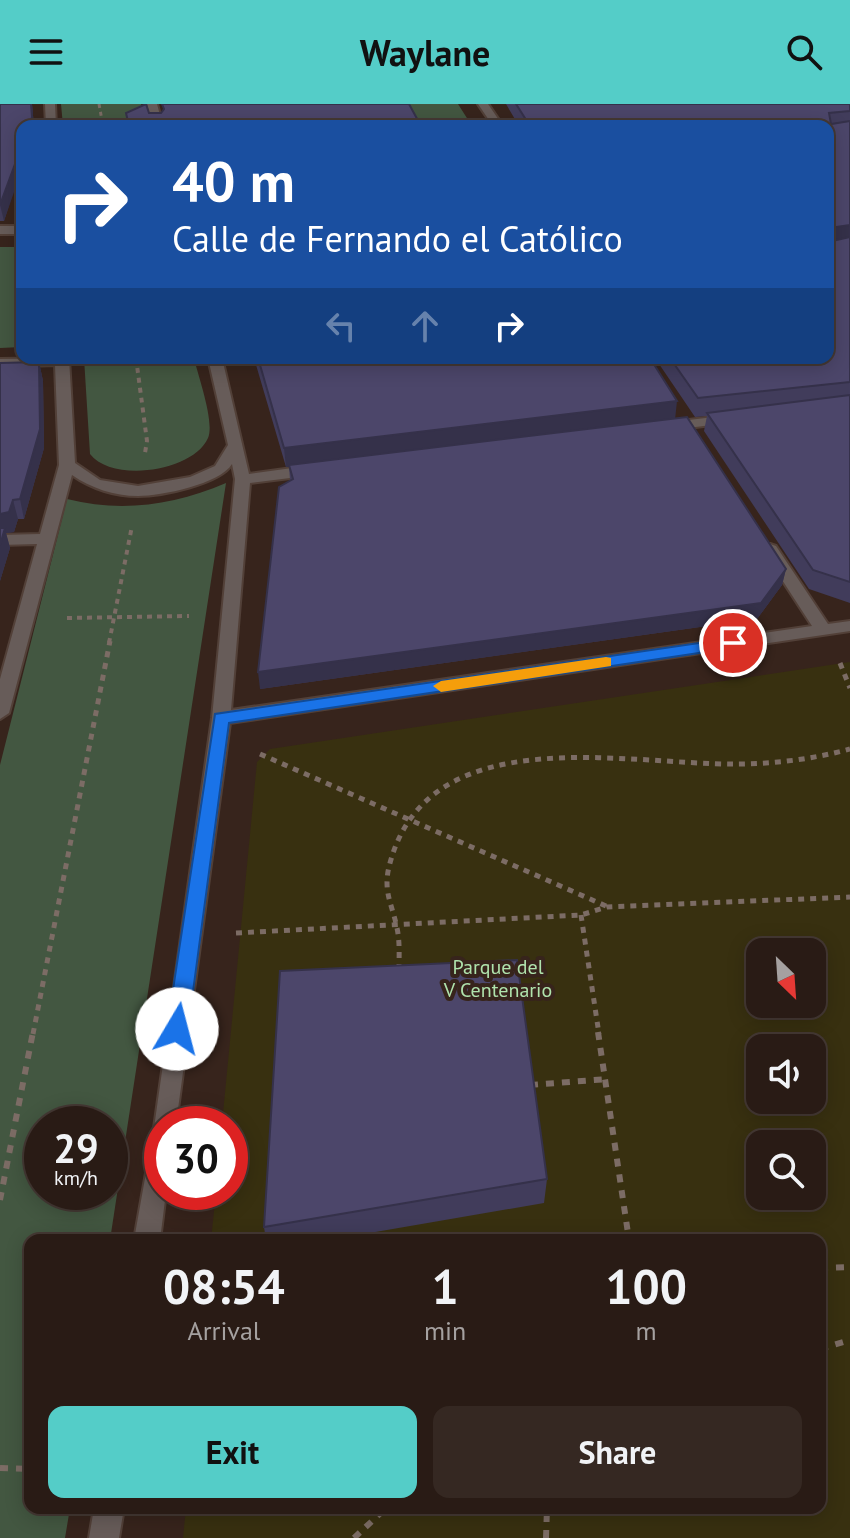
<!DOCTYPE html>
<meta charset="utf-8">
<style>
:root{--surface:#291b15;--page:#352822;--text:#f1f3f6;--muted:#a5a1a0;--line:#453934;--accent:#54cdc8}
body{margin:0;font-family:"PT Sans",sans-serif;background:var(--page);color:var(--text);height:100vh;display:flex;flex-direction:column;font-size:30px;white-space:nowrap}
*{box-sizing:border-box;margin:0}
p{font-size:26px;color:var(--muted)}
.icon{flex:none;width:44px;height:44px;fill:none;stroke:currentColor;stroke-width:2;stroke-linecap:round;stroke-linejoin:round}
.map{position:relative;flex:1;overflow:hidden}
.sheet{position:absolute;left:24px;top:1130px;width:802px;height:280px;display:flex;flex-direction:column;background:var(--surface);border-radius:16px;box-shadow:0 4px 20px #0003,0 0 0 2px var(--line)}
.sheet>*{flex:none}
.guide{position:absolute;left:16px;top:16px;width:818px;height:244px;border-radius:16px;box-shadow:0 4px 20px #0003,0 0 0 2px var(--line);background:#1a4fa0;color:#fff;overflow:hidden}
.needle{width:52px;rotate:155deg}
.fabs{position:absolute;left:746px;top:834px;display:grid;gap:16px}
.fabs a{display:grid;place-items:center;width:80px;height:80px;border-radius:16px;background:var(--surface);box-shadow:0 4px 20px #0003,0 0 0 2px var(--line);font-size:40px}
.speed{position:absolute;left:24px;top:1002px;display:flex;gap:16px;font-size:40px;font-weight:700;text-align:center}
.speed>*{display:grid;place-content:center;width:104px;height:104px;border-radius:50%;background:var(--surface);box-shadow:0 4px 20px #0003,0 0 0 2px var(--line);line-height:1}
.speed small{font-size:20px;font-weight:400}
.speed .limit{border:12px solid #d22;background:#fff;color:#111}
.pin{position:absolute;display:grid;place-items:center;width:68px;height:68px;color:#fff;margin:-34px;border:4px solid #fff;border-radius:50%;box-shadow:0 2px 8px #0007}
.me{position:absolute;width:88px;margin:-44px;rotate:8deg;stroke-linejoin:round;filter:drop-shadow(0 0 6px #0008)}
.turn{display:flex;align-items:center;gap:28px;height:168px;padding:0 24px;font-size:36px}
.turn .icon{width:104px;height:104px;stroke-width:2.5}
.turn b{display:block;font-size:56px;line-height:68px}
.lanes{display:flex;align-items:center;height:76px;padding:0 24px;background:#0003;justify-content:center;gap:40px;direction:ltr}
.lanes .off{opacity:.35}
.eta{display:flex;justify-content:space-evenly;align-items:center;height:136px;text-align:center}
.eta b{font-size:48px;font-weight:800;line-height:56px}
.primary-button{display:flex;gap:16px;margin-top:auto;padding:16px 24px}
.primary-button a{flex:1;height:92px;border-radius:16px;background:var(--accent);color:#111;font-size:32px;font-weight:800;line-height:92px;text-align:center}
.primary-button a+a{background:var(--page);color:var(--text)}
header{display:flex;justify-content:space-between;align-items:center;height:104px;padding:0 24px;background:var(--accent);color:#111;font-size:36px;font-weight:800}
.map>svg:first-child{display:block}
</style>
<header><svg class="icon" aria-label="menu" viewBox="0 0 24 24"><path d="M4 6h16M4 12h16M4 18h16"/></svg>Waylane<svg class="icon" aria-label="search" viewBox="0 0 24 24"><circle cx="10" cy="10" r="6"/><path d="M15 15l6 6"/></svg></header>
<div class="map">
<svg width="850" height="1434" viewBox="0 0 850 1434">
<rect width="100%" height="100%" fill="#37241c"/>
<path fill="#435741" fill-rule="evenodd" d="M 61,0 L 141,0 L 148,22 L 63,22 Z
M 401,0 L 458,0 L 472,22 L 413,22 Z
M 0,143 L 22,143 L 22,243 L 0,244 Z
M 84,254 L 194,254 C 198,272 215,318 208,334 C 193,368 112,379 90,350 Z
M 226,379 L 110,1136 L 30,1136 L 30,1404 L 70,1404 L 65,1434 L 0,1434 L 0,661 L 67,395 C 122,409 174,401 226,379 ZM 42,1020 L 110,1020 L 110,1088 L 42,1088 Z"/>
<path fill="#383010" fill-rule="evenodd" d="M 850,558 L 850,1434 L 183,1434 L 186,1404 L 820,1404 L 820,1136 L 211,1136 L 216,1088 L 230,1088 L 230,1020 L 222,1020 L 257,658 L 270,645 ZM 760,848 L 812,848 L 812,900 L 760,900 ZM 760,944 L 812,944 L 812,996 L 760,996 ZM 760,1040 L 812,1040 L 812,1092 L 760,1092 Z"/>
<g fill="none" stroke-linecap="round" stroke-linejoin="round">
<g stroke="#524038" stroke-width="4">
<path id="minor" d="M 45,0 L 55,0 L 56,22 L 46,22 Z
M 147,0 L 157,0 L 163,22 L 153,22 Z
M 478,0 L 488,0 L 503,22 L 493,22 Z
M 0,122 L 22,122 L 22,130 L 0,130 Z
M 69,254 L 75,359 L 100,376 L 138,382 L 190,373 L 215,362 L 228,341 L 208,254 L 222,254 L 249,370 L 314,361 L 322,366 L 314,371 L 250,379 L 231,606 L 812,522 L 762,445 L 770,440 L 776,442 L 828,520 L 850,517 L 850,527 L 230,619 L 176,1020 L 162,1020 L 162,1088 L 166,1088 L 160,1136 L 134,1136 L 154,1024 L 212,614 L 235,375 L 232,360 C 220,380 161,392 138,392 C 114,392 91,384 72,371 L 9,609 L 0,615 L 0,575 L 37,440 L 0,441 L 0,431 L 40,430 L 59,361 L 55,261 L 0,263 L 0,255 Z
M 731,311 L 736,312 L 736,318 L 663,327 L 656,323 L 663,319 Z
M 94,1404 L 124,1404 L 119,1434 L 89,1434 Z"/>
</g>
<path stroke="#7c6c65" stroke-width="3" stroke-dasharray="4 4" stroke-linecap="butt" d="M 99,0 L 103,22"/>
<path stroke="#7c6c65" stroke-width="4" stroke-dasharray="5 5" stroke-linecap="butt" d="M 136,254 L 147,337 L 145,349
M 67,514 L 189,512
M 109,539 L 132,422"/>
<path stroke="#7c6c65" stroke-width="5" stroke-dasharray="6 6" stroke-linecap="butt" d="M 840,559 L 850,584
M 260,650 L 606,802
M 581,811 L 599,930
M 236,829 L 581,811 L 607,803 L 850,793
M 399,866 C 399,852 400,838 397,824 C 392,799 382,787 390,759 C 429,614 626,661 736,660 C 775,660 813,655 850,645
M 33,930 L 110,537"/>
<path stroke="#7c6c65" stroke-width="6" stroke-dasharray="8 8" stroke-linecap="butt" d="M 598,928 L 629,1136
M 530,981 L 607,975
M 0,1096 L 33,928
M 820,1164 L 850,1163
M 820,1245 L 850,1236
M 0,1364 L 30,1365
M 354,1434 L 386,1404
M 546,1434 L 547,1404"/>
<use href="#minor" fill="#675c59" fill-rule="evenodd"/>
</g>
<path fill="#413c5b" d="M 0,0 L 32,0 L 34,22 L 4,117 L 0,117 Z
M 506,0 L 850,0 L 850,499 L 809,485 L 704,327 L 707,312 L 695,313 L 655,254 L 828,254 L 828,22 L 519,22 Z
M 254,254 L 650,254 L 675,315 L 786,465 L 782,481 L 757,515 L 260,585 L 290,376 L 289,362 L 286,363 Z
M 39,258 L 43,277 L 44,344 L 24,415 L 18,415 L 14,428 L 6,429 L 10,444 L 0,477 L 0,259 Z
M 547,1075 L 544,1099 L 329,1136 L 266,1136 L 264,1123 Z"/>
<path fill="#35314a" d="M 31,0 L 32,0 L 34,22 L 29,22 Z
M 22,41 L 22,65 L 4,117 L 0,101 Z
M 850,121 L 850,138 L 828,141 L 829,124 Z
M 39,258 L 43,277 L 44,344 L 24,415 L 20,395 Z
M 677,297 L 675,316 L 286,363 L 284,344 Z
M 13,396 L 18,415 L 14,428 L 6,429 L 10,444 L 0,477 L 0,410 Z
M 786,465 L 782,481 L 757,515 L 260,585 L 258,568 Z"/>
<path fill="#4c466a" stroke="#35314a" stroke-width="2" d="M 0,0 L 31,0 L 32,13 L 29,22 L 22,22 L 22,41 L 0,101 Z
M 146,0 L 149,9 L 161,9 L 164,5 L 162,0 L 409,0 L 421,22 L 129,22 L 126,9 Z
M 516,0 L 850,0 L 850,7 L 829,9 L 831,20 L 850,17 L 850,121 L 829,124 L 832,137 L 850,133 L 850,278 L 698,294 L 670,254 L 828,254 L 828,22 L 530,22 Z
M 258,254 L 650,254 L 677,297 L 284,344 Z
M 39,258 L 40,325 L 20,395 L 13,396 L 9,408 L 0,410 L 0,259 Z
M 850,291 L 850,478 L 813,466 L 707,309 Z
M 687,313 L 786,465 L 761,499 L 258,568 L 279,383 L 293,375 L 289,361 Z
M 0,424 L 5,424 L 0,441 Z
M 517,856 L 547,1075 L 264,1123 L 280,867 Z"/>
<path fill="#1a73e8" stroke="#114b97" stroke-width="2" d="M 733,534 L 741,539 L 739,543 L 229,619 L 188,925 L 177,933 L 170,931 L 167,925 L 215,610 Z"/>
<path fill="#f59e0b" d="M 606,553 L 611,554 L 611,562 L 441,588 L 433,582 L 441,577 Z"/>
<g text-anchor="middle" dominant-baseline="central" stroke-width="8" stroke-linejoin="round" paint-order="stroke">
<g font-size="20" fill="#b0e3ad" stroke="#37241c">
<text x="498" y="863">Parque del<tspan x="498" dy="23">V Centenario</tspan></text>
</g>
</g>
</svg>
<div class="fabs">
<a><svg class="needle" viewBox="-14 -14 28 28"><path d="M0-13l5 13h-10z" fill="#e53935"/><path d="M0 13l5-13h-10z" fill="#a5a1a0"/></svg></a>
<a><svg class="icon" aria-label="sound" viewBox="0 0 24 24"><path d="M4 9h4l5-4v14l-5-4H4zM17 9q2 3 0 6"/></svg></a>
<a><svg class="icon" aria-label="search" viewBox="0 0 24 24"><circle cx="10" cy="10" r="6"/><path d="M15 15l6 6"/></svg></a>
</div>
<div class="speed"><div>29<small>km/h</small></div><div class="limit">30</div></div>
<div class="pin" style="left:733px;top:539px;background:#d93025"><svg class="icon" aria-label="arrive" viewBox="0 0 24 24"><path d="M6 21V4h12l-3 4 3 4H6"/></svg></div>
<svg class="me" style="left:177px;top:925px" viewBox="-20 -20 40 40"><circle r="19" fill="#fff"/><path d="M0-13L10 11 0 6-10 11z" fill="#1a73e8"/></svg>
<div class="guide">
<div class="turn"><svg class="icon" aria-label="right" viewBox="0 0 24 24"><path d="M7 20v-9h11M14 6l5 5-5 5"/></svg><div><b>40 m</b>Calle de Fernando el Católico</div></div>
<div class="lanes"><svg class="icon off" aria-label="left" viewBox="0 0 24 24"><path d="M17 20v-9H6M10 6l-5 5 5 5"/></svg><svg class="icon off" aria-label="ahead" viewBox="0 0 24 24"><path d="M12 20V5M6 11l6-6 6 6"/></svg><svg class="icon" aria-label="right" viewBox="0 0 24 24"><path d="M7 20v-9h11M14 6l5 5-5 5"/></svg></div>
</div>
<section class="sheet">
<div class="eta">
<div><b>08:54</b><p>Arrival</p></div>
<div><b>1</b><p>min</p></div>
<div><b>100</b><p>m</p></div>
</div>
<div class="primary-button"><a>Exit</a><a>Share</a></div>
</section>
</div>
